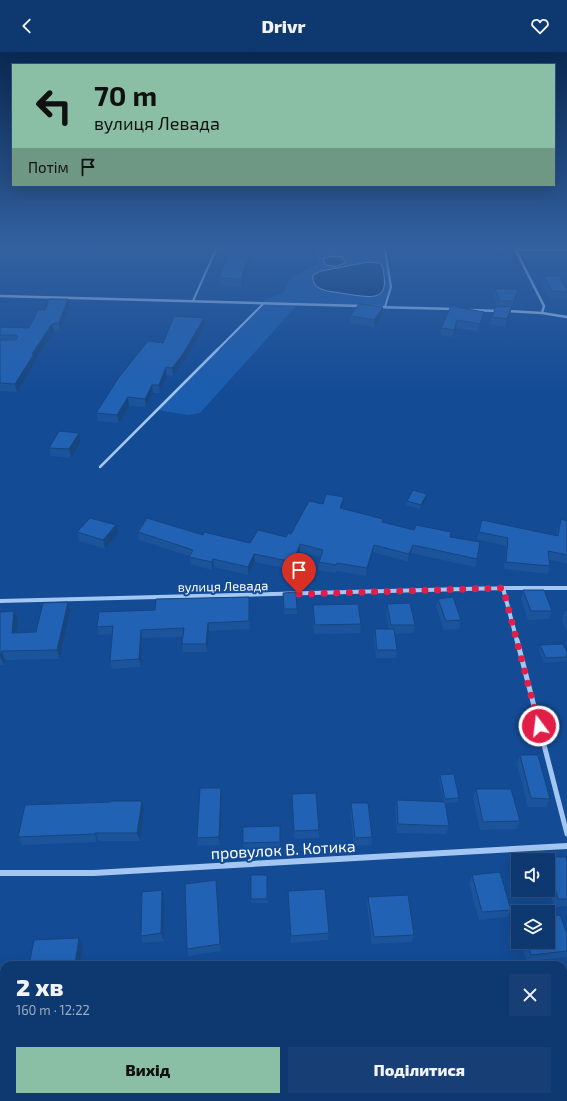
<!DOCTYPE html>
<html lang="uk">
<meta charset="utf-8">
<style>
:root{--surface:#0e3870;--page:#173f75;--text:#f1f3f6;--muted:#9bacc3;--line:#2e5283;--accent:#8abfa5}
body{margin:0;font-family:"Exo 2",sans-serif;background:var(--page);color:var(--text);height:100vh;display:flex;flex-direction:column;font-size:15px;white-space:nowrap}
*{box-sizing:border-box;margin:0}
p{font-size:13px;color:var(--muted)}
.icon{flex:none;width:22px;height:22px;fill:none;stroke:currentColor;stroke-width:2;stroke-linecap:round;stroke-linejoin:round}
.map{position:relative;flex:1;overflow:hidden}
.sheet{position:absolute;left:0px;top:909px;width:567px;height:140px;display:flex;flex-direction:column;background:var(--surface);border-radius:12px 12px 0 0;box-shadow:0 4px 16px #0002,0 0 0 1px var(--line)}
.sheet>*{flex:none}
.guide{position:absolute;left:12px;top:12px;width:543px;height:122px;border-radius:0px;box-shadow:0 4px 16px #0002,0 0 0 1px var(--line);background:#8abfa5;color:#111;overflow:hidden}
.fabs{position:absolute;left:511px;top:801px;display:grid;gap:8px}
.fabs a{display:grid;place-items:center;width:44px;height:44px;border-radius:0px;background:var(--surface);box-shadow:0 4px 16px #0002,0 0 0 1px var(--line);font-size:20px}
.pin{position:absolute;display:grid;place-items:center;width:34px;height:34px;color:#fff;margin:-41px -17px;border-radius:50% 50% 50% 0;rotate:-45deg;box-shadow:0 0 4px #0007}
.pin .icon{rotate:45deg}
.me{position:absolute;width:44px;margin:-22px;rotate:345deg;stroke-linejoin:round;filter:drop-shadow(0 0 3px #0008)}
.turn{display:flex;align-items:center;gap:14px;height:84px;padding:0 16px;font-size:18px}
.turn .icon{width:52px;height:52px;stroke-width:2.5}
.turn b{display:block;font-size:28px;line-height:34px}
.then{display:flex;align-items:center;height:38px;padding:0 16px;background:#0003;gap:8px;font-size:15px}
.round{display:grid;place-items:center;flex:none;width:42px;height:42px;border-radius:0px;background:var(--page)}
.headline{display:flex;align-items:center;justify-content:space-between;height:68px;padding:0 16px}
h1{font-size:24px;font-weight:800;line-height:30px}
.cta{display:flex;gap:8px;margin-top:auto;padding:8px 16px}
.cta a{flex:1;height:46px;border-radius:0px;background:var(--accent);color:#111;font-size:16px;font-weight:800;line-height:46px;text-align:center}
.cta a+a{background:var(--page);color:var(--text)}
header{display:flex;justify-content:space-between;align-items:center;height:52px;padding:0 16px;background:var(--surface);font-size:18px;font-weight:800}
.map>svg:first-child{display:block}
</style>
<header><svg class="icon" aria-label="back" viewBox="0 0 24 24"><path d="M15 5l-7 7 7 7"/></svg>Drivr<svg class="icon" aria-label="heart" viewBox="0 0 24 24"><path d="M12 20l-8-8c-3-5 5-10 8-4 3-6 11-1 8 4z"/></svg></header>
<div class="map">
<svg width="567" height="1049" viewBox="0 0 567 1049">
<rect width="100%" height="100%" fill="#134b95"/>
<path fill="#1b5daf" d="M 315,195 L 384,195 L 391,235 L 385,255 L 297,253 L 200,361 L 188,363 L 157,358 L 263,252 L 264,248 L 283,241 L 289,229 L 292,225 L 318,212 Z"/>
<path fill="#0c3771" stroke="#95c1f5" d="M 332,204 L 342,205 L 346,210 C 340,214 332,216 325,212 L 323,207 Z
M 368,210 L 379,211 L 382,213 C 391,250 375,246 346,242 C 338,240 326,240 319,236 C 315,234 312,228 313,223 L 321,219 Z"/>
<g fill="none" stroke-linecap="round" stroke-linejoin="round">
<path stroke="#a3c6f2" stroke-width="2" d="M 385,197 L 391,235 L 385,255
M 193,249 L 217,195
M 217,298 L 263,252"/>
<path stroke="#a3c6f2" stroke-width="2.5" d="M 100,415 L 218,297"/>
<path stroke="#a3c6f2" stroke-width="2.5" d="M 514,195 L 544,254 L 542,261
M 515,198 L 567,198
M 0,244 L 361,254
M 374,255 L 455,257
M 470,258 L 499,259
M 506,259 L 542,261 L 567,265"/>
<path stroke="#a3c6f2" stroke-width="4" d="M 503,536 L 517,589
M 0,549 L 503,536 L 567,536"/>
<path stroke="#a3c6f2" stroke-width="5" d="M 517,588 L 567,782"/>
<path stroke="#a3c6f2" stroke-width="6" d="M 0,821 L 94,821 L 567,794"/>
</g>
<path fill="#1c549b" d="M 111,195 L 104,204 L 86,205 L 85,198 Z
M 482,195 L 502,195 L 501,199 L 484,198 Z
M 251,200 L 252,207 L 241,235 L 220,234 L 220,226 Z
M 543,224 L 567,237 L 567,247 L 550,247 L 541,232 Z
M 495,237 L 518,237 L 517,245 L 512,257 L 511,257 L 510,262 L 505,275 L 490,272 L 492,265 L 497,254 L 493,244 Z
M 68,247 L 70,254 L 60,279 L 54,279 L 36,307 L 36,309 L 17,340 L 0,339 L 0,275 L 29,276 L 45,258 Z
M 451,254 L 483,267 L 478,279 L 456,276 L 452,285 L 440,283 L 441,276 Z
M 383,262 L 374,275 L 350,271 L 350,264 Z
M 205,273 L 184,309 L 173,324 L 167,323 L 160,341 L 153,341 L 146,355 L 129,354 L 119,371 L 98,369 L 96,361 Z
M 79,381 L 81,389 L 71,406 L 51,404 L 49,396 Z
M 344,445 L 343,453 L 342,457 L 383,470 L 414,478 L 450,485 L 477,507 L 475,515 L 411,501 L 408,510 L 373,500 L 366,524 L 336,519 L 336,521 L 318,518 L 319,510 L 320,505 L 300,500 L 293,518 L 255,510 L 248,523 L 214,515 L 212,518 L 190,512 L 189,504 L 139,488 L 138,480 L 203,483 L 250,491 L 286,485 L 291,482 L 323,452 Z
M 427,446 L 420,457 L 406,453 L 407,449 Z
M 561,467 L 567,469 L 567,511 L 549,508 L 550,514 L 548,522 L 504,517 L 506,494 L 477,487 L 479,480 L 556,484 L 558,475 Z
M 116,473 L 118,482 L 105,497 L 79,489 L 77,480 Z
M 523,538 L 552,559 L 549,567 L 528,568 L 521,547 Z
M 283,541 L 297,557 L 297,562 L 284,562 Z
M 249,545 L 250,577 L 209,579 L 207,600 L 183,600 L 182,592 L 183,585 L 142,586 L 141,615 L 112,617 L 110,609 L 112,582 L 99,583 L 97,575 L 155,558 Z
M 438,547 L 461,568 L 459,577 L 444,578 L 436,555 Z
M 68,550 L 70,559 L 60,607 L 5,608 L 4,613 L 0,613 L 0,560 L 14,559 L 18,568 L 16,581 L 36,580 Z
M 387,552 L 415,573 L 414,581 L 395,582 L 397,598 L 396,606 L 376,606 L 374,586 L 375,577 L 389,577 L 386,561 Z
M 313,553 L 361,572 L 360,581 L 314,582 L 313,562 Z
M 565,559 L 567,559 L 567,580 L 562,568 Z
M 540,593 L 567,600 L 567,609 L 544,611 L 539,598 Z
M 520,703 L 550,747 L 546,755 L 528,755 L 517,711 Z
M 440,723 L 459,746 L 458,750 L 445,751 L 449,774 L 446,782 L 397,781 L 395,757 L 397,748 L 444,750 L 439,727 Z
M 221,736 L 222,744 L 220,793 L 198,794 L 197,786 Z
M 476,737 L 520,769 L 516,777 L 480,778 L 473,746 Z
M 292,742 L 319,778 L 319,786 L 294,787 Z
M 142,749 L 144,757 L 140,789 L 98,789 L 97,790 L 22,793 L 18,785 Z
M 351,751 L 372,785 L 371,793 L 354,794 L 350,760 Z
M 280,774 L 280,798 L 244,799 L 243,791 Z
M 547,805 L 567,810 L 567,854 L 554,855 L 548,832 L 548,808 L 546,808 Z
M 267,823 L 268,851 L 251,851 L 251,847 Z
M 472,823 L 511,858 L 507,865 L 479,868 L 469,831 Z
M 216,828 L 217,836 L 221,899 L 188,904 L 187,897 Z
M 162,838 L 164,846 L 164,889 L 143,891 L 141,884 Z
M 288,839 L 329,881 L 328,888 L 291,891 Z
M 368,845 L 414,883 L 412,890 L 372,892 L 367,852 Z
M 518,870 L 518,882 L 516,874 Z
M 567,882 L 567,905 L 527,909 L 521,890 L 548,890 Z
M 563,959 L 567,970 L 567,973 L 563,977 Z"/>
<path fill="#17457e" d="M 105,195 L 111,195 L 104,204 L 103,197 Z
M 251,200 L 252,207 L 241,235 L 241,227 Z
M 518,237 L 517,245 L 512,257 L 514,249 Z
M 68,247 L 70,254 L 60,279 L 59,271 Z
M 383,255 L 383,262 L 374,275 L 374,268 Z
M 512,255 L 510,262 L 505,275 L 507,267 Z
M 484,260 L 483,267 L 478,279 L 480,272 Z
M 204,266 L 205,273 L 184,309 L 173,324 L 172,316 Z
M 457,268 L 456,276 L 452,285 L 454,278 Z
M 52,272 L 54,279 L 36,307 L 36,309 L 17,340 L 15,332 L 32,302 Z
M 166,315 L 167,323 L 160,341 L 159,333 Z
M 152,333 L 153,341 L 146,355 L 145,347 Z
M 128,345 L 129,354 L 119,371 L 117,363 Z
M 79,381 L 81,389 L 71,406 L 69,397 Z
M 427,442 L 427,446 L 420,457 L 421,453 Z
M 344,445 L 343,453 L 339,464 L 340,456 Z
M 116,473 L 118,482 L 105,497 L 103,488 Z
M 300,492 L 300,500 L 293,518 L 293,510 Z
M 374,493 L 373,500 L 366,524 L 367,516 Z
M 413,493 L 411,501 L 408,510 L 409,502 Z
M 254,502 L 255,510 L 248,523 L 248,515 Z
M 213,507 L 214,515 L 212,518 L 212,510 Z
M 68,550 L 70,559 L 60,607 L 57,598 Z
M 14,559 L 18,568 L 15,590 L 12,581 Z
M 208,571 L 209,579 L 207,600 L 206,592 Z
M 141,578 L 142,586 L 141,615 L 139,607 Z
M 2,599 L 5,608 L 4,613 L 0,604 Z
M 221,736 L 222,744 L 220,793 L 219,785 Z
M 142,749 L 144,757 L 140,789 L 137,781 Z
M 95,781 L 98,789 L 97,790 L 95,782 Z
M 216,828 L 217,836 L 221,899 L 220,892 Z
M 162,838 L 164,846 L 164,889 L 161,881 Z
M 79,886 L 83,893 L 80,913 L 75,913 Z"/>
<path fill="#2162b4" stroke="#17457e" d="M 86,195 L 105,195 L 103,197 L 85,198 Z
M 228,198 L 251,200 L 241,227 L 220,226 Z
M 543,224 L 559,224 L 567,237 L 567,240 L 552,239 Z
M 495,237 L 518,237 L 514,249 L 498,249 L 499,247 Z
M 49,247 L 68,247 L 59,271 L 52,272 L 32,302 L 34,302 L 15,332 L 0,331 L 0,288 L 16,288 L 18,284 L 16,283 L 0,283 L 0,275 L 29,276 L 38,258 L 45,258 Z
M 359,252 L 383,255 L 374,268 L 350,264 Z
M 451,254 L 484,260 L 480,272 L 457,268 L 454,278 L 441,276 Z
M 496,254 L 512,255 L 507,267 L 492,265 Z
M 174,264 L 204,266 L 183,302 L 172,316 L 166,315 L 159,333 L 152,333 L 145,347 L 128,345 L 117,363 L 96,361 L 119,325 L 148,289 L 163,291 Z
M 59,379 L 79,381 L 69,397 L 49,396 Z
M 413,438 L 427,442 L 421,453 L 407,449 Z
M 326,442 L 344,445 L 340,456 L 383,467 L 382,470 L 414,478 L 416,473 L 451,480 L 450,485 L 480,490 L 477,507 L 413,493 L 409,502 L 374,493 L 367,516 L 337,511 L 336,513 L 319,510 L 323,498 L 300,492 L 293,510 L 254,502 L 248,515 L 213,507 L 212,510 L 189,505 L 193,498 L 138,480 L 147,466 L 203,483 L 204,480 L 250,491 L 258,478 L 286,485 L 288,481 L 291,482 L 309,449 L 323,452 Z
M 90,466 L 116,473 L 103,488 L 77,480 Z
M 561,467 L 567,469 L 567,503 L 548,499 L 550,514 L 506,510 L 508,486 L 479,480 L 482,468 L 558,484 Z
M 523,538 L 544,538 L 552,559 L 531,559 Z
M 296,540 L 297,557 L 284,557 L 283,541 Z
M 249,545 L 249,569 L 208,571 L 206,592 L 182,592 L 184,576 L 141,578 L 139,607 L 110,609 L 113,574 L 97,575 L 99,560 L 155,558 L 156,547 Z
M 453,545 L 461,568 L 446,569 L 438,547 Z
M 68,550 L 57,598 L 2,599 L 0,604 L 0,560 L 14,559 L 12,581 L 36,580 L 43,551 Z
M 410,551 L 415,573 L 391,573 L 387,552 Z
M 358,552 L 361,572 L 315,573 L 313,553 Z
M 375,577 L 394,577 L 397,598 L 377,598 Z
M 563,592 L 567,600 L 567,605 L 546,606 L 540,593 Z
M 520,703 L 538,703 L 550,747 L 531,746 Z
M 454,722 L 459,746 L 445,747 L 440,723 Z
M 200,736 L 221,736 L 219,785 L 197,786 Z
M 476,737 L 511,737 L 520,769 L 483,770 Z
M 316,741 L 319,778 L 294,779 L 292,742 Z
M 397,748 L 445,750 L 449,774 L 398,772 Z
M 111,749 L 142,749 L 137,781 L 95,781 L 95,782 L 18,785 L 25,753 L 111,750 Z
M 351,751 L 368,751 L 372,785 L 355,786 Z
M 280,774 L 280,790 L 243,791 L 243,775 Z
M 547,805 L 566,805 L 567,810 L 567,847 L 558,847 Z
M 500,820 L 511,858 L 482,860 L 472,823 Z
M 251,823 L 267,823 L 267,847 L 251,847 Z
M 216,828 L 220,892 L 187,897 L 185,832 Z
M 325,837 L 329,881 L 291,884 L 288,839 Z
M 162,838 L 161,881 L 141,884 L 142,840 Z
M 408,843 L 414,883 L 374,885 L 368,845 Z
M 560,863 L 567,882 L 567,899 L 531,903 L 527,890 L 548,890 L 548,864 Z
M 79,886 L 75,913 L 29,913 L 34,888 Z
M 563,959 L 567,970 L 567,972 L 563,973 Z"/>
<linearGradient id="sky" x2="0" y2="1"><stop stop-color="#0a2952"/><stop offset="0.57" stop-color="#3361a0"/><stop offset="1" stop-color="#3361a0" stop-opacity="0"/></linearGradient>
<rect width="567" height="342" fill="url(#sky)"/>
<g fill="none" stroke-linecap="round" stroke-linejoin="round">
<path stroke="#e11d48" stroke-width="7" stroke-dasharray="0 12.6" d="M 299,542 L 503,536 L 539,674"/>
</g>
<g text-anchor="middle" dominant-baseline="central" stroke-width="4" stroke-linejoin="round" paint-order="stroke">
<g font-size="13" fill="#fff" stroke="#134b95">
<text transform="translate(223 534) rotate(-1)">вулиця Левада</text>
</g>
<g font-size="16" fill="#fff" stroke="#134b95">
<text transform="translate(283 797) rotate(-3)">провулок В. Котика</text>
</g>
</g>
</svg>
<div class="fabs">
<a><svg class="icon" aria-label="sound" viewBox="0 0 24 24"><path d="M4 9h4l5-4v14l-5-4H4zM17 9q2 3 0 6"/></svg></a>
<a><svg class="icon" aria-label="layers" viewBox="0 0 24 24"><path d="M12 4l9 5-9 5-9-5zM3 14l9 5 9-5"/></svg></a>
</div>
<div class="pin" style="left:299px;top:542px;background:#d93025"><svg class="icon" aria-label="arrive" viewBox="0 0 24 24"><path d="M6 21V4h12l-3 4 3 4H6"/></svg></div>
<svg class="me" style="left:539px;top:674px" viewBox="-20 -20 40 40"><circle r="17" fill="#e11d48" stroke="#fff" stroke-width="3"/><path d="M0-11L8 9 0 5-8 9z" fill="#fff"/></svg>
<div class="guide">
<div class="turn"><svg class="icon" aria-label="left" viewBox="0 0 24 24"><path d="M17 20v-9H6M10 6l-5 5 5 5"/></svg><div><b>70 m</b>вулиця Левада</div></div>
<div class="then">Потім<svg class="icon" aria-label="arrive" viewBox="0 0 24 24"><path d="M6 21V4h12l-3 4 3 4H6"/></svg></div>
</div>
<section class="sheet">
<div class="headline"><div><h1>2 хв</h1><p>160 m · 12:22</p></div><a class="round"><svg class="icon" aria-label="close" viewBox="0 0 24 24"><path d="M6 6l12 12M18 6L6 18"/></svg></a></div>
<div class="cta"><a>Вихід</a><a>Поділитися</a></div>
</section>
</div>
